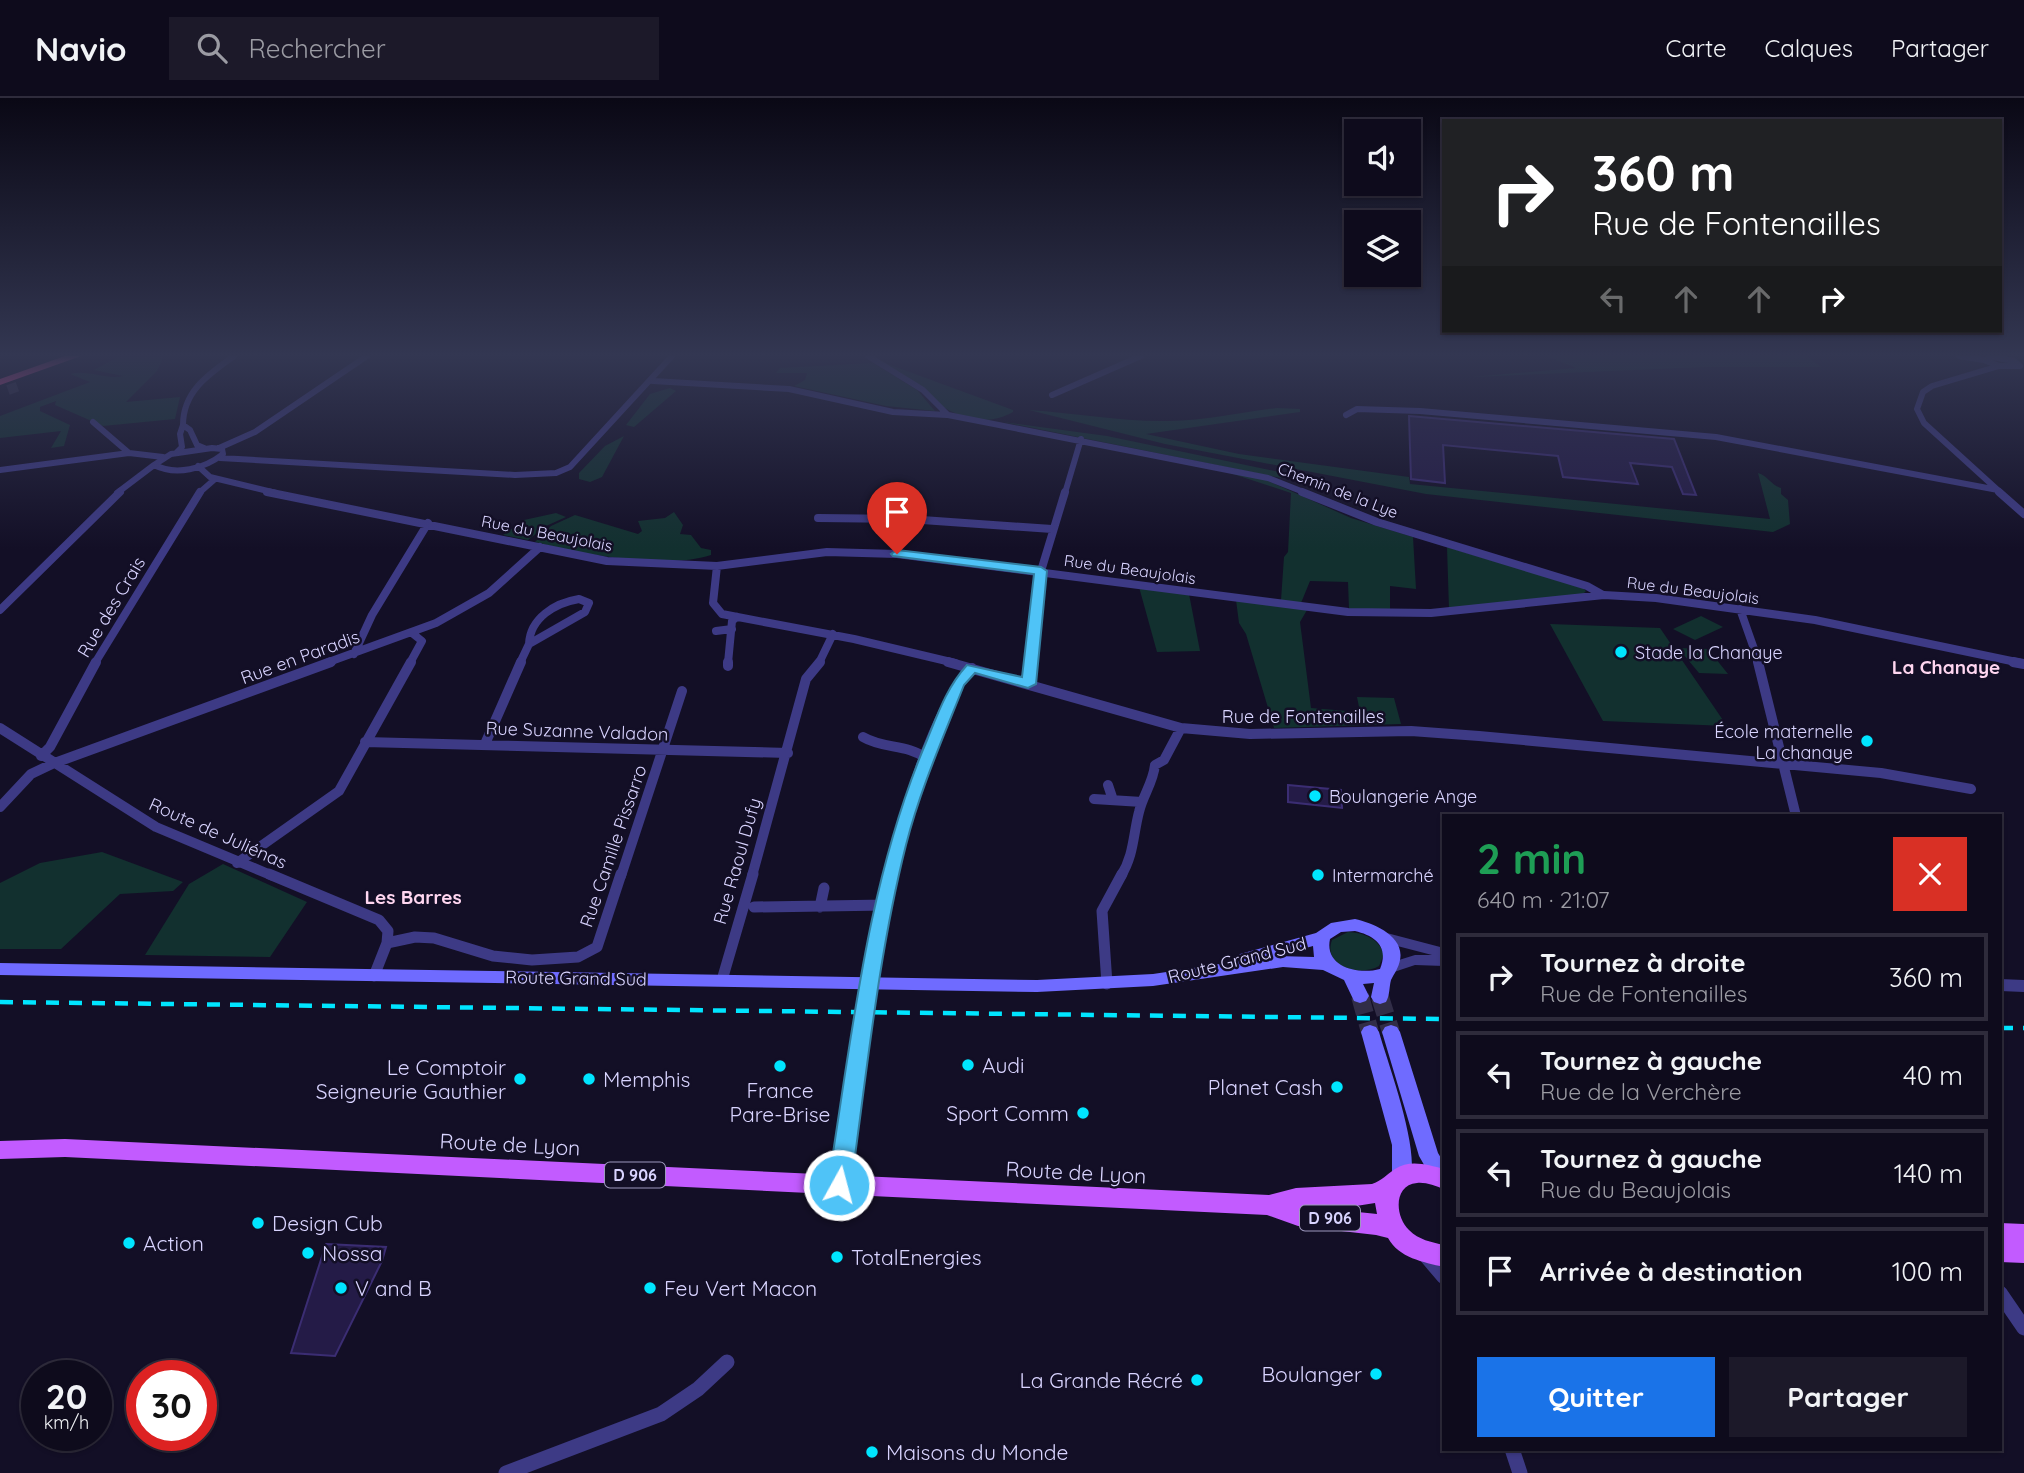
<!DOCTYPE html>
<html lang="fr">
<meta charset="utf-8">
<style>
:root{--surface:#0e0b1c;--page:#1c1929;--text:#f1f3f6;--muted:#9b9ba3;--line:#2e2b3b;--accent:#1a73e8}
body{margin:0;font-family:Quicksand,sans-serif;background:var(--page);color:var(--text);height:100vh;display:flex;flex-direction:column;font-size:26px;white-space:nowrap}
*{box-sizing:border-box;margin:0}
p{font-size:23px;color:var(--muted)}
.icon{flex:none;width:38px;height:38px;fill:none;stroke:currentColor;stroke-width:2;stroke-linecap:round;stroke-linejoin:round}
.map{position:relative;flex:1;overflow:hidden}
.panel{position:absolute;left:1442px;top:716px;width:560px;height:637px;display:flex;flex-direction:column;background:var(--surface);border-radius:0px;box-shadow:0 2px 5px #0004,0 0 0 2px var(--line)}
.panel>*{flex:none}
.guide{position:absolute;left:1442px;top:21px;width:560px;height:214px;border-radius:0px;box-shadow:0 2px 5px #0004,0 0 0 2px var(--line);background:#202124;color:#fff;overflow:hidden}
.tools{position:absolute;left:1344px;top:21px;display:grid;gap:14px}
.tools a{display:grid;place-items:center;width:77px;height:77px;border-radius:0px;background:var(--surface);box-shadow:0 2px 5px #0004,0 0 0 2px var(--line);font-size:35px}
.speed{position:absolute;left:21px;top:1262px;display:flex;gap:14px;font-size:35px;font-weight:700;text-align:center}
.speed>*{display:grid;place-content:center;width:91px;height:91px;border-radius:50%;background:var(--surface);box-shadow:0 2px 5px #0004,0 0 0 2px var(--line);line-height:1}
.speed small{font-size:18px;font-weight:400}
.speed .limit{border:10px solid #d22;background:#fff;color:#111}
.pin{position:absolute;display:grid;place-items:center;width:60px;height:60px;color:#fff;margin:-72px -30px;border-radius:50% 50% 50% 0;rotate:-45deg;box-shadow:0 0 7px #0007}
.pin .icon{rotate:45deg}
.me{position:absolute;width:77px;margin:-38px;rotate:7deg;stroke-linejoin:round;filter:drop-shadow(0 0 5px #0008)}
.turn{display:flex;align-items:center;gap:24px;height:147px;padding:0 35px;font-size:32px}
.turn .icon{width:91px;height:91px;stroke-width:2.5}
.turn b{display:block;font-size:49px;line-height:60px}
.lanes{display:flex;align-items:center;height:66px;padding:0 35px;background:#0003;justify-content:center;gap:35px;direction:ltr}
.lanes .off{opacity:.35}
.round{display:grid;place-items:center;flex:none;width:74px;height:74px;border-radius:0px;background:var(--page)}
.overview{display:flex;align-items:center;justify-content:space-between;height:119px;padding:0 35px}
h1{font-size:42px;font-weight:700;line-height:52px;color:#1e9e55}
.action{display:flex;gap:14px;margin-top:auto;padding:14px 35px}
.action a{flex:1;height:80px;border-radius:0px;background:var(--accent);color:#fff;font-size:28px;font-weight:700;line-height:80px;text-align:center}
.action a+a{background:var(--page);color:var(--text)}
ul{padding:0;list-style:none}
li{display:flex;align-items:center;gap:21px;height:88px;margin:0 14px 10px;padding:0 21px;border:4px solid var(--line);border-radius:0px}
li div{flex:1}
li b{display:block;font-size:26px}
li em{font-style:normal}
header{display:flex;align-items:center;gap:42px;box-sizing:border-box;height:98px;padding:0 35px;background:var(--surface);border-bottom:2px solid var(--line)}
header strong{font-size:33px}
nav{display:flex;gap:38px;margin-inline-start:auto;font-size:24px}
.search{width:490px;height:63px;background:var(--page);display:flex;align-items:center;gap:18px;box-sizing:border-box;padding:0 24px;border-radius:0px;color:var(--muted);font-size:26px}
.map>svg:first-child{display:block}
</style>
<header>
<strong>Navio</strong>
<div class="search"><svg class="icon" aria-label="search" viewBox="0 0 24 24"><circle cx="10" cy="10" r="6"/><path d="M15 15l6 6"/></svg>Rechercher</div>
<nav><a>Carte</a><a>Calques</a><a>Partager</a></nav>
</header>
<div class="map">
<svg width="2024" height="1375" viewBox="0 0 2024 1375">
<rect width="100%" height="100%" fill="#130f26"/>
<path fill="#12302f" d="M 1547,258 L 1807,258 L 1821,269 L 1705,269 L 1471,279 L 1576,270 Z
M 118,259 L 163,259 L 157,273 L 126,304 L 180,299 L 175,321 L 103,328 L 55,307 L 56,303 L 40,309 L 40,313 L 70,327 L 64,348 L 51,350 L 61,333 L 0,340 L 0,318 L 90,284 L 70,276 C 89,271 105,282 123,278 L 94,272 Z
M 873,265 L 917,292 L 935,313 L 886,308 L 794,288 L 805,282 L 807,275 L 776,275 L 780,270 Z
M 885,265 L 1013,312 L 1013,314 C 965,341 921,292 885,265 Z
M 670,290 L 676,293 L 634,329 L 626,327 L 650,296 Z
M 1277,310 L 1300,311 L 1300,314 L 1146,336 L 1239,356 L 1409,379 L 1410,386 L 1770,421 L 1758,375 C 1768,378 1771,387 1781,390 L 1781,396 L 1788,402 L 1790,426 L 1773,434 L 1426,396 L 1165,346 L 1029,312 C 1076,315 1122,324 1169,323 C 1206,323 1241,314 1277,310 Z
M 1003,324 L 1107,338 L 1289,376 L 1281,380 Z
M 624,338 L 602,379 L 590,384 L 579,381 L 579,375 L 605,348 Z
M 1224,373 L 1266,382 L 1351,420 L 1413,439 L 1416,491 L 1390,488 L 1390,515 L 1349,511 L 1348,484 L 1310,483 L 1301,505 L 1281,502 L 1284,459 L 1288,454 L 1291,395 Z
M 674,414 L 683,427 L 680,436 L 691,437 L 701,450 L 711,452 L 711,457 C 666,472 580,456 535,444 L 551,428 L 575,417 L 638,436 L 642,433 L 638,423 L 665,420 Z
M 556,415 L 566,419 L 546,428 L 528,442 L 503,437 L 524,422 Z
M 1447,449 L 1583,490 L 1586,493 L 1582,497 L 1449,511 Z
M 1139,489 L 1189,496 L 1200,553 L 1157,554 Z
M 1236,502 L 1307,512 L 1300,524 L 1311,610 L 1360,614 L 1357,599 L 1394,600 L 1401,626 L 1274,630 L 1246,536 L 1239,525 Z
M 1701,518 L 1723,529 L 1695,542 L 1673,531 Z
M 1550,526 L 1660,530 L 1727,628 L 1603,623 Z
M 1678,550 L 1708,551 L 1728,576 L 1699,575 Z
M 102,754 L 183,784 L 173,793 L 120,796 L 61,851 L 0,851 L 0,785 L 40,765 Z
M 223,766 L 307,804 L 270,859 L 145,857 L 189,786 Z
M 1348,834 C 1364,835 1378,840 1384,856 L 1379,868 C 1361,879 1322,869 1332,842 Z"/>
<path fill="#241b47" stroke="#3b2d73" stroke-width="2" d="M 1409,318 L 1674,341 L 1696,397 L 1683,396 L 1672,369 L 1630,365 L 1638,386 L 1563,379 L 1558,358 L 1443,347 L 1445,385 L 1411,381 Z
M 1288,687 L 1341,692 L 1342,710 L 1288,704 Z
M 326,1146 L 386,1149 L 382,1163 L 335,1258 L 291,1255 Z"/>
<g fill="none" stroke-linecap="round" stroke-linejoin="round">
<path stroke="#312d47" stroke-width="18" stroke-dasharray="18 9" stroke-linecap="butt" d="M 1360,898 L 1370,934
M 1380,899 L 1391,934"/>
<path stroke="#312d47" stroke-width="10" stroke-dasharray="10 5" stroke-linecap="butt" d="M 8,292 L 22,287"/>
<path stroke="#3d3a85" stroke-width="6" d="M 868,258 L 923,292 L 948,317 L 1268,380 L 1306,395
M 1959,258 L 1984,262
M 1993,259 L 2014,263 L 2020,268 L 1999,268 L 1984,262 Z
M 1999,268 L 1932,288 L 1923,294 L 1917,311 L 1924,325 L 2001,395
M 653,283 L 789,291 L 893,314 L 947,317
M 1052,297 L 1141,258
M 1346,317 L 1357,311 L 1420,313 L 1716,339 L 1998,392
M 93,324 L 129,355
M 183,327 C 183,293 209,276 234,258
M 212,350 L 222,351 L 223,356 C 204,371 176,378 154,367 L 171,356 Z
M 219,350 L 255,334 L 367,258
M 176,355 L 182,349 L 180,336 L 183,327 L 190,332 L 197,347 L 204,350
M 220,360 L 515,377 L 556,375 L 570,369 L 672,258
M 198,368 L 210,379 L 276,395
M 0,372 L 129,355 L 163,359
M 117,395 L 154,367
M 199,395 L 215,381
M 1065,395 L 1081,341"/>
<path stroke="#3d3a85" stroke-width="8" d="M 267,394 L 607,463 L 717,468 L 827,454 L 897,456 L 1348,514 L 1431,515 L 1604,497 L 1656,500 L 1815,522 L 2021,565
M 1302,394 L 1377,424 L 1587,488 L 1603,497
M 1999,394 L 2024,416
M 818,420 L 908,421 L 1052,431
M 717,468 L 713,505 L 722,516 L 854,541 L 955,565
M 579,501 L 589,505 L 585,514 L 529,546 C 530,520 555,505 579,501 Z
M 1740,511 L 1759,565
M 0,512 L 120,394
M 716,533 L 732,531
M 354,556 L 372,517 L 428,425
M 95,565 L 200,394
M 326,565 L 436,525 L 489,495 L 540,449
M 410,565 L 422,543 L 412,535
M 520,565 L 529,546
M 728,565 L 732,523 L 737,519
M 819,565 L 833,536
M 1030,565 L 1041,473 L 1065,394"/>
<path stroke="#3d3a85" stroke-width="10" d="M 948,564 L 1181,630 L 1250,636 L 1411,633 L 1479,638 L 1881,675 L 1971,691
M 1758,564 L 1796,718
M 2013,564 L 2024,566
M 728,568 L 728,564
M 1028,586 L 1031,564
M 0,630 L 156,729 L 273,778
M 863,639 C 883,651 907,646 926,660
M 365,644 L 788,655
M 485,646 L 521,564
M 41,658 L 50,649 L 96,564
M 1108,687 L 1113,702
M 1094,701 L 1142,704
M 0,709 L 31,676 L 52,666 L 331,564
M 237,765 L 339,693 L 411,564
M 621,778 L 682,593
M 752,778 L 806,581 L 820,564
M 891,778 C 903,717 931,616 972,570
M 1121,778 C 1134,757 1133,737 1139,714 C 1143,697 1153,685 1155,667 L 1164,662 L 1181,630"/>
<path stroke="#3d3a85" stroke-width="11" d="M 269,776 L 379,822 L 388,833 L 387,845 L 374,878
M 754,809 L 886,807
M 820,809 L 824,790
M 387,845 L 415,839 L 434,840 L 493,858 L 532,862 L 578,859 L 597,849 L 621,776
M 722,882 L 753,776
M 1107,886 L 1102,813 L 1122,776
M 845,1044 L 855,967 L 892,776"/>
<path stroke="#3d3a85" stroke-width="15" d="M 839,1087 L 845,1042
M 1427,1159 L 1444,1179
M 2000,1195 L 2024,1230
M 1512,1351 L 1520,1375
M 506,1375 L 661,1316 L 698,1291 L 727,1264"/>
<path fill="#3d3a85" fill-rule="evenodd" d="M 1383,834 L 1444,850 L 1444,868 L 1415,867 L 1391,875 L 1386,874 L 1384,870 L 1386,866 L 1415,857 L 1432,857 L 1378,843 L 1376,839 L 1378,835 Z
M 2000,881 L 2024,882 L 2024,894 L 2000,893 Z"/>
<path fill="#6f6bff" fill-rule="evenodd" d="M 1355,821 C 1373,825 1405,838 1400,862 C 1399,869 1394,876 1391,882 C 1389,889 1390,897 1386,904 L 1380,906 L 1374,904 L 1371,899 L 1374,885 L 1363,886 L 1369,898 L 1366,903 L 1360,905 L 1354,903 L 1344,882 L 1323,872 L 1283,869 L 1153,888 L 1037,894 L 0,877 L 0,865 L 1037,882 L 1153,876 L 1240,863 L 1238,860 L 1240,856 L 1316,835 L 1331,825 ZM 1355,833 C 1376,838 1389,849 1380,871 C 1358,877 1324,869 1330,841 L 1341,834 ZM 1313,848 L 1314,859 L 1277,858 Z
M 1370,927 L 1376,929 L 1379,934 C 1388,966 1422,1056 1409,1084 L 1402,1087 L 1395,1084 L 1392,1078 L 1392,1047 L 1361,934 L 1364,929 Z
M 1391,927 L 1397,929 L 1400,934 L 1438,1055 L 1444,1065 L 1442,1089 L 1435,1086 L 1419,1058 L 1382,934 L 1385,929 Z"/>
<path fill="#c25bff" fill-rule="evenodd" d="M 65,1041 L 1269,1097 L 1296,1090 L 1372,1086 C 1383,1082 1386,1077 1395,1071 C 1410,1061 1428,1067 1444,1071 L 1444,1091 C 1435,1088 1426,1084 1417,1085 C 1393,1087 1395,1119 1409,1132 C 1419,1142 1431,1144 1444,1147 L 1444,1169 C 1423,1164 1399,1160 1388,1140 L 1376,1137 L 1298,1128 L 1267,1117 L 65,1059 L 0,1061 L 0,1043 ZM 1375,1105 L 1377,1116 L 1310,1109 L 1356,1108 Z
M 2000,1125 L 2024,1126 L 2024,1165 L 2000,1164 Z"/>
<path fill="#ff4fa3" fill-rule="evenodd" d="M 65,258 L 81,258 L 0,287 L 0,281 Z"/>
<path stroke="#00e5ff" stroke-width="4.5" stroke-dasharray="13 10" stroke-linecap="butt" d="M 0,904 L 1444,921
M 2000,930 L 2024,930"/>
</g>
<linearGradient id="sky" x2="0" y2="1"><stop stop-color="#0a0815"/><stop offset="0.57" stop-color="#333752"/><stop offset="1" stop-color="#333752" stop-opacity="0"/></linearGradient>
<rect width="2024" height="451" fill="url(#sky)"/>
<path fill="#4fc3f7" stroke="#337fa1" stroke-width="2" d="M 897,452 L 1041,469 L 1047,473 L 1036,586 L 1028,590 L 975,575 L 964,587 C 943,640 920,692 906,747 C 878,858 867,974 851,1087 L 847,1095 L 839,1097 L 831,1095 L 828,1087 C 852,938 867,782 927,642 C 938,615 947,589 967,567 L 1022,579 L 1034,476 L 893,458 L 891,456 Z"/>
<g fill="#00e5ff" stroke="#130f26" stroke-width="2.5">
<circle cx="1621" cy="554" r="7"/>
<circle cx="1867" cy="643" r="7"/>
<circle cx="1315" cy="698" r="7"/>
<circle cx="1318" cy="777" r="7"/>
<circle cx="968" cy="967" r="7"/>
<circle cx="780" cy="968" r="7"/>
<circle cx="520" cy="981" r="7"/>
<circle cx="589" cy="981" r="7"/>
<circle cx="1337" cy="989" r="7"/>
<circle cx="1083" cy="1015" r="7"/>
<circle cx="258" cy="1125" r="7"/>
<circle cx="129" cy="1145" r="7"/>
<circle cx="308" cy="1155" r="7"/>
<circle cx="837" cy="1159" r="7"/>
<circle cx="341" cy="1190" r="7"/>
<circle cx="650" cy="1190" r="7"/>
<circle cx="1376" cy="1276" r="7"/>
<circle cx="1197" cy="1282" r="7"/>
<circle cx="872" cy="1354" r="7"/>
</g>
<g text-anchor="middle" dominant-baseline="central" stroke-width="5" stroke-linejoin="round" paint-order="stroke">
<g font-size="16" fill="#d9d4ff" stroke="#130f26">
<text transform="translate(1338 392) rotate(21)">Chemin de la Lye</text>
<text transform="translate(547 435) rotate(11)">Rue du Beaujolais</text>
<text transform="translate(1130 471) rotate(8)">Rue du Beaujolais</text>
<text transform="translate(1693 492) rotate(7)">Rue du Beaujolais</text>
</g>
<g fill="#130f26" stroke="#9e99be" stroke-width="2">
<rect x="605" y="1064.5" width="60" height="25" rx="5"/>
<rect x="1300" y="1107.5" width="60" height="25" rx="5"/>
</g>
<g font-size="16" font-weight="bold" fill="#d9d4ff">
<text x="635" y="1077">D 906</text>
<text x="1330" y="1120">D 906</text>
</g>
<g font-size="18" fill="#d9d4ff" stroke="#130f26">
<text transform="translate(111 509) rotate(-59)">Rue des Crais</text>
<text transform="translate(300 559) rotate(-20)">Rue en Paradis</text>
<text x="1303" y="618">Rue de Fontenailles</text>
<text transform="translate(577 633) rotate(2)">Rue Suzanne Valadon</text>
<text transform="translate(218 735) rotate(24)">Route de Juliénas</text>
<text transform="translate(613 748) rotate(-71)">Rue Camille Pissarro</text>
<text transform="translate(737 763) rotate(-74)">Rue Raoul Dufy</text>
<text transform="translate(1237 862) rotate(-14)">Route Grand Sud</text>
<text transform="translate(576 880) rotate(1)">Route Grand Sud</text>
</g>
<g font-size="18" fill="#d9d4ff" stroke="#130f26" text-anchor="start">
<text x="1635" y="554">Stade la Chanaye</text>
<text x="1853" y="633" text-anchor="end">École maternelle<tspan x="1853" dy="21">La chanaye</tspan></text>
<text x="1329" y="698">Boulangerie Ange</text>
<text x="1332" y="777">Intermarché</text>
</g>
<g font-size="19" font-weight="bold" fill="#ffd6f0" stroke="#130f26">
<text x="1946" y="569">La Chanaye</text>
<text x="413" y="799">Les Barres</text>
</g>
<g font-size="21" fill="#d9d4ff" stroke="#130f26" text-anchor="start">
<text x="982" y="967">Audi</text>
<text x="506" y="969" text-anchor="end">Le Comptoir<tspan x="506" dy="24">Seigneurie Gauthier</tspan></text>
<text x="603" y="981">Memphis</text>
<text x="1323" y="989" text-anchor="end">Planet Cash</text>
<text x="780" y="992" text-anchor="middle">France<tspan x="780" dy="24">Pare-Brise</tspan></text>
<text x="1069" y="1015" text-anchor="end">Sport Comm</text>
<text x="272" y="1125">Design Cub</text>
<text x="143" y="1145">Action</text>
<text x="322" y="1155">Nossa</text>
<text x="851" y="1159">TotalEnergies</text>
<text x="355" y="1190">V and B</text>
<text x="664" y="1190">Feu Vert Macon</text>
<text x="1362" y="1276" text-anchor="end">Boulanger</text>
<text x="1183" y="1282" text-anchor="end">La Grande Récré</text>
<text x="886" y="1354">Maisons du Monde</text>
</g>
<g font-size="21" fill="#d9d4ff" stroke="#130f26">
<text transform="translate(510 1046) rotate(3)">Route de Lyon</text>
<text transform="translate(1076 1074) rotate(3)">Route de Lyon</text>
</g>
</g>
</svg>
<div class="tools">
<a><svg class="icon" aria-label="sound" viewBox="0 0 24 24"><path d="M4 9h4l5-4v14l-5-4H4zM17 9q2 3 0 6"/></svg></a>
<a><svg class="icon" aria-label="layers" viewBox="0 0 24 24"><path d="M12 4l9 5-9 5-9-5zM3 14l9 5 9-5"/></svg></a>
</div>
<div class="speed"><div>20<small>km/h</small></div><div class="limit">30</div></div>
<div class="pin" style="left:897px;top:456px;background:#d93025"><svg class="icon" aria-label="arrive" viewBox="0 0 24 24"><path d="M6 21V4h12l-3 4 3 4H6"/></svg></div>
<svg class="me" style="left:839px;top:1087px" viewBox="-20 -20 40 40"><circle r="17" fill="#4fc3f7" stroke="#fff" stroke-width="3"/><path d="M0-11L8 9 0 5-8 9z" fill="#fff"/></svg>
<div class="guide">
<div class="turn"><svg class="icon" aria-label="right" viewBox="0 0 24 24"><path d="M7 20v-9h11M14 6l5 5-5 5"/></svg><div><b>360 m</b>Rue de Fontenailles</div></div>
<div class="lanes"><svg class="icon off" aria-label="left" viewBox="0 0 24 24"><path d="M17 20v-9H6M10 6l-5 5 5 5"/></svg><svg class="icon off" aria-label="ahead" viewBox="0 0 24 24"><path d="M12 20V5M6 11l6-6 6 6"/></svg><svg class="icon off" aria-label="ahead" viewBox="0 0 24 24"><path d="M12 20V5M6 11l6-6 6 6"/></svg><svg class="icon" aria-label="right" viewBox="0 0 24 24"><path d="M7 20v-9h11M14 6l5 5-5 5"/></svg></div>
</div>
<section class="panel">
<div class="overview"><div><h1>2 min</h1><p>640 m · 21:07</p></div><a class="round" style="background:#d93025;color:#fff"><svg class="icon" aria-label="close" viewBox="0 0 24 24"><path d="M6 6l12 12M18 6L6 18"/></svg></a></div>
<ul>
<li><svg class="icon" aria-label="right" viewBox="0 0 24 24"><path d="M7 20v-9h11M14 6l5 5-5 5"/></svg><div><b>Tournez à droite</b><p>Rue de Fontenailles</p></div><em>360 m</em></li>
<li><svg class="icon" aria-label="left" viewBox="0 0 24 24"><path d="M17 20v-9H6M10 6l-5 5 5 5"/></svg><div><b>Tournez à gauche</b><p>Rue de la Verchère</p></div><em>40 m</em></li>
<li><svg class="icon" aria-label="left" viewBox="0 0 24 24"><path d="M17 20v-9H6M10 6l-5 5 5 5"/></svg><div><b>Tournez à gauche</b><p>Rue du Beaujolais</p></div><em>140 m</em></li>
<li><svg class="icon" aria-label="arrive" viewBox="0 0 24 24"><path d="M6 21V4h12l-3 4 3 4H6"/></svg><div><b>Arrivée à destination</b></div><em>100 m</em></li>
</ul>
<div class="action"><a>Quitter</a><a>Partager</a></div>
</section>
</div>
